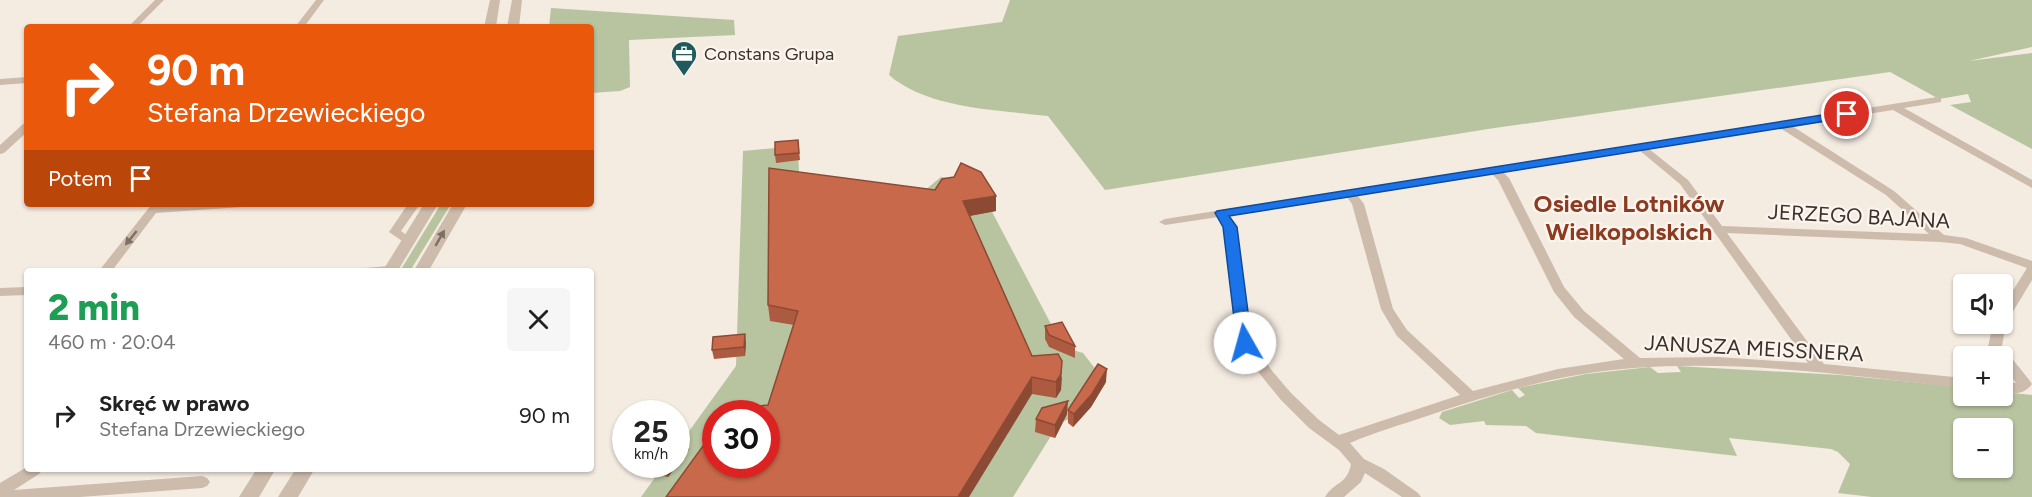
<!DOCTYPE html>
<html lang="pl">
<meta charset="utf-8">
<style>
:root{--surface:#fff;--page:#f6f6f6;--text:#222;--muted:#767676}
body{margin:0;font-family:Figtree,sans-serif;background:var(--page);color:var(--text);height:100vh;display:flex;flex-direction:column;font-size:22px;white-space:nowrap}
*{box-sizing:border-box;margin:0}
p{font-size:20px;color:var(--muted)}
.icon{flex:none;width:33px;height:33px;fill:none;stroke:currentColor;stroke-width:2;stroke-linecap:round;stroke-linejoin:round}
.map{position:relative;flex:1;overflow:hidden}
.sheet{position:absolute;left:24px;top:268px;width:570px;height:204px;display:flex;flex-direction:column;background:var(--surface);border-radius:6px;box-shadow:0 2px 4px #0004}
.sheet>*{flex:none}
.guide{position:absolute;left:24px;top:24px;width:570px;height:183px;border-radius:6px;box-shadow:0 2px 4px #0004;background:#ea580c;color:#fff;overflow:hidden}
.fabs{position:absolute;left:1953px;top:274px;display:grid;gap:12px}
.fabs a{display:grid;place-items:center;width:60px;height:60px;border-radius:6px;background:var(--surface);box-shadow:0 2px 4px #0004;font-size:30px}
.speed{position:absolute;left:612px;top:400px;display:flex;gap:12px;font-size:30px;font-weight:700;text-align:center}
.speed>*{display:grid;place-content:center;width:78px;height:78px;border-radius:50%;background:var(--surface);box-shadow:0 2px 4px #0004;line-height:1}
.speed small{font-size:15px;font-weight:400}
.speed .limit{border:9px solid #d22;background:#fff;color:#111}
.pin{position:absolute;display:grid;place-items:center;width:51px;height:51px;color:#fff;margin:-26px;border:3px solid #fff;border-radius:50%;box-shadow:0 2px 6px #0007}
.me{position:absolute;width:66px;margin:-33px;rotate:353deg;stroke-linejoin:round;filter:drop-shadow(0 0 4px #0008)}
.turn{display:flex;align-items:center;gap:21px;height:126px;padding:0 24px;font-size:27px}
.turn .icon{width:78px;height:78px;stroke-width:2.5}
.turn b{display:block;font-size:42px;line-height:51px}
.then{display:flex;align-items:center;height:57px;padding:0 24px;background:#0003;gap:12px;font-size:22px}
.round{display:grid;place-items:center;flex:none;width:63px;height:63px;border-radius:6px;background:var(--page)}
.summary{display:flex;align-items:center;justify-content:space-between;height:102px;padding:0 24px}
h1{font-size:36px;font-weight:800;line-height:45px;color:#1e9e55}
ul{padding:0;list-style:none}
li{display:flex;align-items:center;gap:18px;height:90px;padding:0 24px}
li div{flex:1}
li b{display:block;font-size:22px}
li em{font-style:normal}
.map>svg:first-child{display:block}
</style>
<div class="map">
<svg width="2032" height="497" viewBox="0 0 2032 497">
<rect width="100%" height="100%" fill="#f4ebe1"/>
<path fill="#b8c4a0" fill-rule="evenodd" d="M 1010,0 L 2032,0 L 2032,47 L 1969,61 L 2032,53 L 2032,149 L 1950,105 L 1971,102 L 1968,94 L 1939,99 L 1890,72 L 1488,129 L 1105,190 L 1048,116 C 999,110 928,109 889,75 L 898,36 L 1002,22 Z
M 551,8 L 734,20 L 735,35 L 629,40 L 630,87 L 620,91 L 591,93 L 591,27 L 549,27 Z
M 798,146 L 799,173 L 924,191 L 941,177 L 964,180 L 979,187 L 1063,347 L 1083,353 L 1097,371 L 1098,394 L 1093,404 L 1080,415 L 1059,423 L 1013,497 L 641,497 L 664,465 L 676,465 L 677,448 L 736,366 L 743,151 ZM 716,414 L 766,414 L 766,465 L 716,465 Z
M 441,204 L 451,204 L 410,271 L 400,271 Z
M 1677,366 L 1840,375 L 1963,387 L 1964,396 L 2002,396 L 2003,392 L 2032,395 L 2032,497 L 1872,497 L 1838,493 L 1850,464 L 1838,452 L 1831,449 L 1729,438 L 1737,456 L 1536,433 L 1526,426 L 1486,425 L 1484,421 L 1450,425 L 1439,418 L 1442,412 L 1512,390 L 1519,398 L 1525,395 L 1518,388 L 1586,374 L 1650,367 L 1658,373 L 1681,372 ZM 1964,429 L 2002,429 L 2002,468 L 1964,468 Z"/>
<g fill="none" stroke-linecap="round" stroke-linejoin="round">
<path fill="#cdbbac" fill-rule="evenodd" d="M 155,0 L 164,0 L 137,27 L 128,27 Z
M 316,0 L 324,0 L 304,27 L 295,27 Z
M 27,77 L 27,83 L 0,85 L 0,79 Z
M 1937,97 L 1941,98 L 1941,102 L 1904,108 L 2032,180 L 2032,188 L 1893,110 L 1792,126 L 1894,191 L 1944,235 L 1966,238 L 2032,261 L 2032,280 L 2006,323 L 2002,346 L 2030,381 L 2032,384 C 2024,395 2014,394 2002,392 L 2002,382 L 2016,383 L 2002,365 L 2002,357 L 1996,357 L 1988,347 L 1993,324 L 2002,324 L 2002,308 L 2027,268 L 1960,244 L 1940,242 L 1727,233 L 1824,364 L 1964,378 L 1964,388 C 1854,376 1744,360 1634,368 C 1563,373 1494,393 1427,416 C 1401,425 1375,432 1350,443 L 1364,459 L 1384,469 L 1418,493 L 1421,497 L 1402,497 L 1365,473 L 1361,482 L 1344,497 L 1325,497 C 1335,481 1347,485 1351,464 L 1339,450 L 1309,428 L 1281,400 L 1255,368 L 1238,343 L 1224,227 L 1218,217 L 1165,225 L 1159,222 L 1165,219 ZM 1780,128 L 1886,195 L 1929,234 L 1722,226 L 1688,180 L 1649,149 ZM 1639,150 L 1680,184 L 1808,363 L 1718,357 L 1640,358 L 1584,311 L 1564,287 L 1509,178 L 1503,172 ZM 1492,174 L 1498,180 L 1554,292 L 1574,317 L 1624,359 L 1558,369 L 1473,391 L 1407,330 L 1393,309 L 1364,204 L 1357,195 ZM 1347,197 L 1352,204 L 1381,309 L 1397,336 L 1460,395 L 1339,435 L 1319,420 L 1291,393 L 1273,372 L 1252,343 L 1236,227 L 1228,215 Z
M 27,123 L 27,132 L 4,153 L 0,154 L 0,145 L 23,124 Z
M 152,204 L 162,204 L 162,206 L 248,204 L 242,207 L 156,213 L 111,272 L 98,272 Z
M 408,204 L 420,204 L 401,231 L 414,241 L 408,245 L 389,232 Z
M 390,266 L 394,267 L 395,272 L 359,272 L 365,268 Z
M 27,287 L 27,295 L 0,296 L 0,288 Z
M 27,467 L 27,470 L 42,470 L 39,474 L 14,490 L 202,476 L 207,478 L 210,482 L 207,486 L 202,488 L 80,497 L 0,497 L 0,483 Z"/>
<path fill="#cdbbac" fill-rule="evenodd" d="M 490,0 L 500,0 L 496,27 L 484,27 Z
M 512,0 L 522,0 L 519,27 L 507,27 Z
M 424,204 L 438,204 L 397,272 L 382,272 Z
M 453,204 L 467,204 L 428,272 L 413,272 Z
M 256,470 L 275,470 L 259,497 L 239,497 Z
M 295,470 L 314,470 L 298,497 L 278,497 Z"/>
</g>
<path fill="#ac5a40" d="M 798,140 L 800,160 L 776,163 L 775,155 Z
M 769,168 L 996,211 L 969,216 L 1032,356 L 1062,377 L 1061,390 L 1056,398 L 1032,394 L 794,325 L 770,321 L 768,305 Z
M 1045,326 L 1075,346 L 1075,358 L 1049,347 L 1045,339 Z
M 746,343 L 745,356 L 714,359 L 712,350 Z
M 1106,382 L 1091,407 L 1073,427 L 1068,423 L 1068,410 Z
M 1067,414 L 1055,438 L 1035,432 L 1036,419 Z
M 689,449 L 668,477 L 651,473 L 648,465 L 676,465 Z"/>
<path fill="#8c4a34" d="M 996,196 L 996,211 L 964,217 L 963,201 Z
M 745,334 L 746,343 L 745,356 L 744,347 Z
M 1062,361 L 1061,390 L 1056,398 L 1056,382 Z
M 1107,369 L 1106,382 L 1091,407 L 1073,427 L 1074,414 Z
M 1032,377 L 1032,394 L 969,497 L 958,497 Z
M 1068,401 L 1067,414 L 1055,438 L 1055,425 Z
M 687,440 L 689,449 L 668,477 L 666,469 L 668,465 L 676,465 L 676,454 Z"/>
<path fill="#c8694b" stroke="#8c4a34" stroke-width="1.5" d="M 798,140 L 799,153 L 775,155 L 775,142 Z
M 961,163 L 981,172 L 996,196 L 963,201 L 1032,356 L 1058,354 L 1062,361 L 1061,374 L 1056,382 L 1032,377 L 958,497 L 666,497 L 716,428 L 716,465 L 766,465 L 766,414 L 725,414 L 729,409 L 768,405 L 798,311 L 768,305 L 769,168 L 935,190 L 942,179 L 954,177 Z
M 1062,322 L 1075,346 L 1049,335 L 1045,326 Z
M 745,334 L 744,347 L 712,350 L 713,337 Z
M 1098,364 L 1107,369 L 1092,394 L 1074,414 L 1068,410 Z
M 1068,401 L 1055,425 L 1036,419 L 1042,408 Z
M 676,437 L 687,440 L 676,454 Z
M 652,465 L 668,465 L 666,469 Z"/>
<defs><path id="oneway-solid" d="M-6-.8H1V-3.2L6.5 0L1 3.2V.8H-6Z" transform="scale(1.5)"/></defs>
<g fill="#7d6f65">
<use href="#oneway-solid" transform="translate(131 238) rotate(129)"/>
<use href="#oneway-solid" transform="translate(440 238) rotate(-60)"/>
</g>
<path fill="#1a73e8" stroke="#114b97" stroke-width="1.5" d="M 1847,111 L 1853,114 L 1851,117 L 1229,216 L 1237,227 L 1252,343 L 1245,348 L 1237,343 L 1223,227 L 1215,213 L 1217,211 Z"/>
<defs>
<g id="office-pin" transform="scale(1.35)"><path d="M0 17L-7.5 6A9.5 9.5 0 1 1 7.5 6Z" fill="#1f5a5e" stroke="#fbf5ee"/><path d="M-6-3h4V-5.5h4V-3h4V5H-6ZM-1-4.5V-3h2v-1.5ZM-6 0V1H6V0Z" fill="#fff"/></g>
</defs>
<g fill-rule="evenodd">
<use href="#office-pin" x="684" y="54"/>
</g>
<g text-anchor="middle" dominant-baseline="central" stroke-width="4.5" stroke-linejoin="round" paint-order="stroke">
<g font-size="18" fill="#3b302b" stroke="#fbf5ee" text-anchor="start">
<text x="704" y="54">Constans Grupa</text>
</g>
<g font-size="21" fill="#3b302b" stroke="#fbf5ee">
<text transform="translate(1859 216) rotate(3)">JERZEGO BAJANA</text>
<text transform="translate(1754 348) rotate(3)">JANUSZA MEISSNERA</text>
</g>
<g font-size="24" font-weight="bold" fill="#8c3b22" stroke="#fbf5ee">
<text x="1629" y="203">Osiedle Lotników<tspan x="1629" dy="28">Wielkopolskich</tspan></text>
</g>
</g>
</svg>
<div class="fabs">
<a><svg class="icon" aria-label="sound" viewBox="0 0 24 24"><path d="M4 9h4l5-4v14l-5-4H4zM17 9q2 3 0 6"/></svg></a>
<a>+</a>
<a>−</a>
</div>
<div class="speed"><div>25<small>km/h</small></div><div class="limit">30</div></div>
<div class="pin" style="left:1847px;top:114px;background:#d93025"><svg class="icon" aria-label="arrive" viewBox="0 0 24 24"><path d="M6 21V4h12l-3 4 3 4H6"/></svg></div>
<svg class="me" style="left:1245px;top:343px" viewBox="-20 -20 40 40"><circle r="19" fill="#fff"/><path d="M0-13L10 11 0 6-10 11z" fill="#1a73e8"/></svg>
<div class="guide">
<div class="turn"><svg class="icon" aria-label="right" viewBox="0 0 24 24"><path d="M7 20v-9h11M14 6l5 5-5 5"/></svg><div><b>90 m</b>Stefana Drzewieckiego</div></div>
<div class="then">Potem<svg class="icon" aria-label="arrive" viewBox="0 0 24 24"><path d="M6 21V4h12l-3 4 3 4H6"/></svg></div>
</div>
<section class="sheet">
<div class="summary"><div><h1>2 min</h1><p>460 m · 20:04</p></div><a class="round"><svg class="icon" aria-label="close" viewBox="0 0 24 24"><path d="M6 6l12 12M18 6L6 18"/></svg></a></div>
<ul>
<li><svg class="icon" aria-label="right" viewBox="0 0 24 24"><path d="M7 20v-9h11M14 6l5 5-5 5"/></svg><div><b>Skręć w prawo</b><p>Stefana Drzewieckiego</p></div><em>90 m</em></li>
</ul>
</section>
</div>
